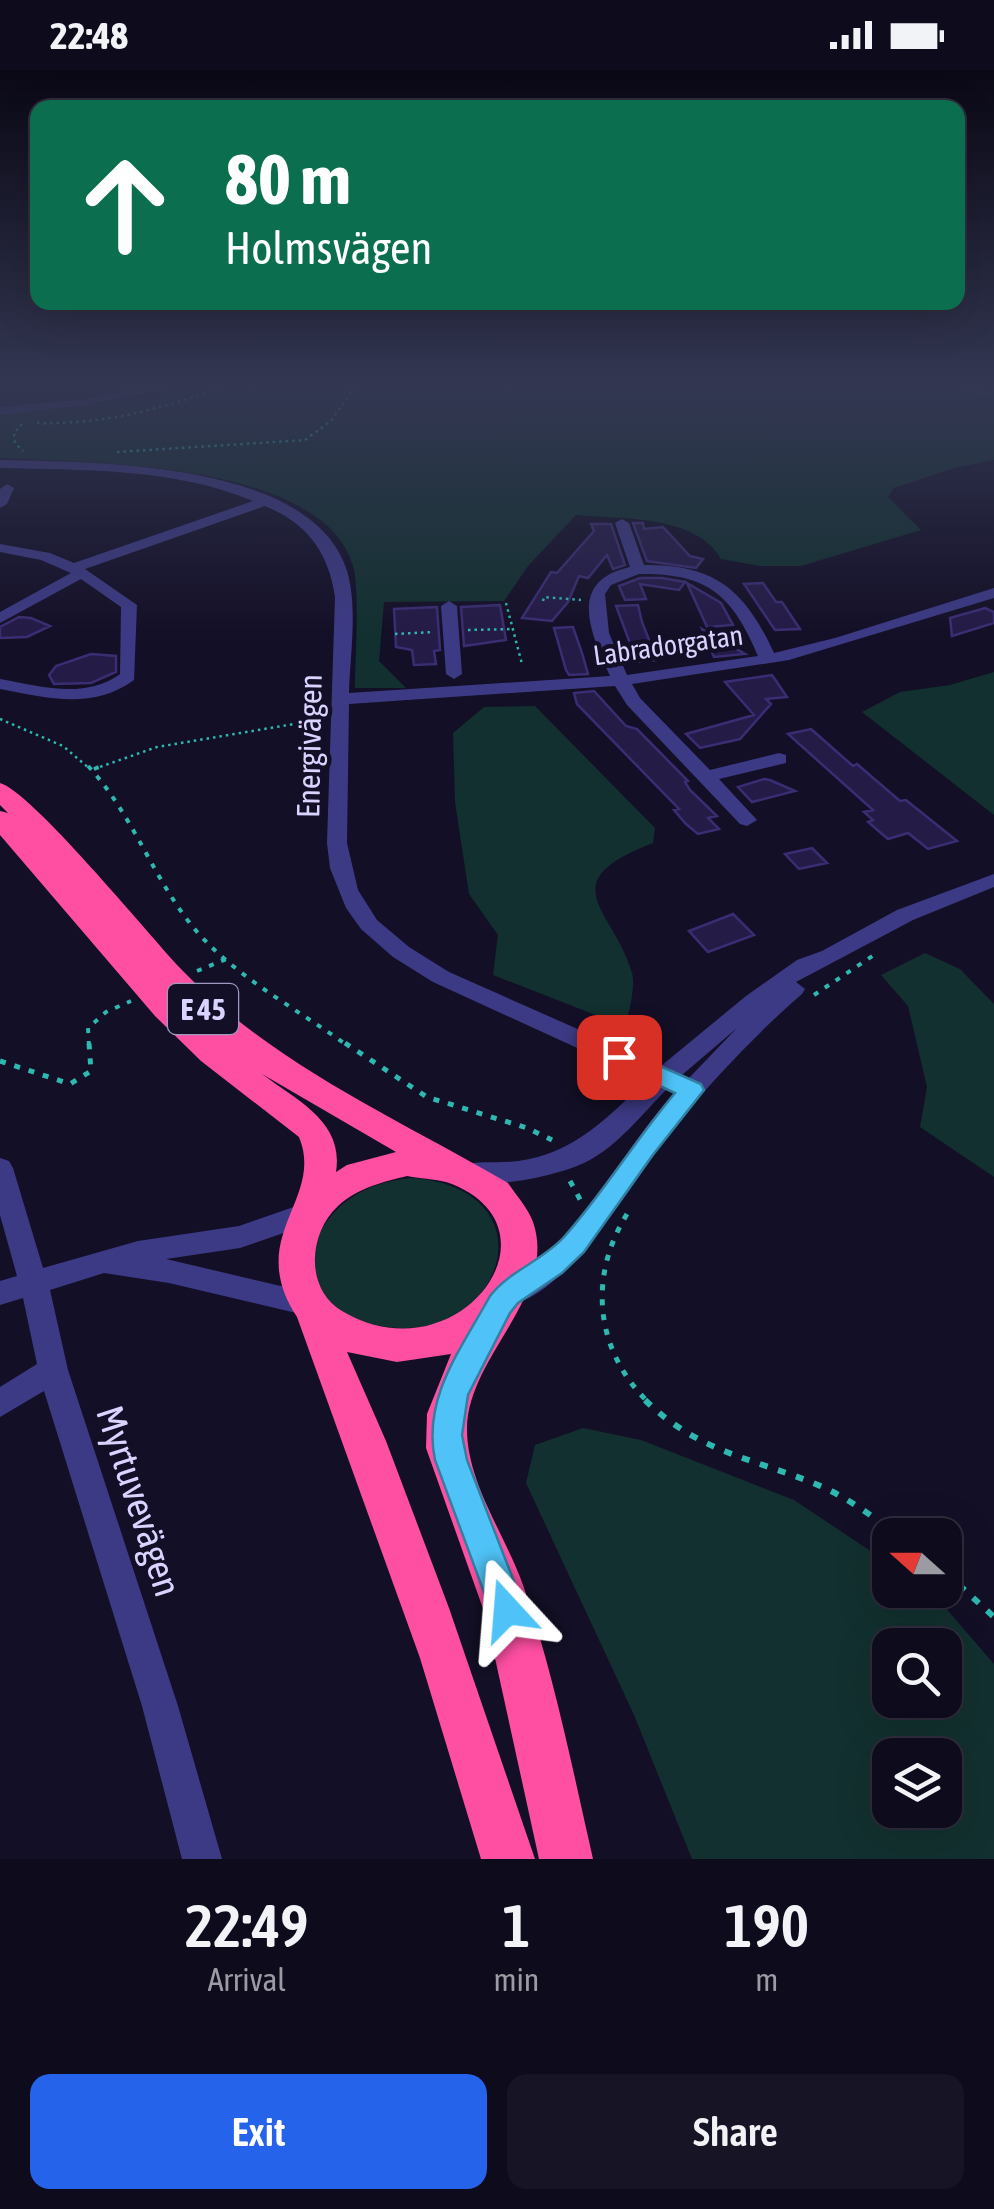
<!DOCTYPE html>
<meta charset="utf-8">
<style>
:root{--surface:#0e0b1c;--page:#171425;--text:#f1f3f6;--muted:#9b9ba3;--line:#2e2b3b;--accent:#2563eb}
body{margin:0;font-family:"Asap Condensed",sans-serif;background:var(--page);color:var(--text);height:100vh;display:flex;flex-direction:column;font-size:38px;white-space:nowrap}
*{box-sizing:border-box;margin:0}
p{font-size:32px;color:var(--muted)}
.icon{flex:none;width:55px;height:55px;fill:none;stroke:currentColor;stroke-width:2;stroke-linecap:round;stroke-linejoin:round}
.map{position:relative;height:1789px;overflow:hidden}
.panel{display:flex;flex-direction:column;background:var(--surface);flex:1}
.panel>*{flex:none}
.top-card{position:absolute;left:30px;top:30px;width:935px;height:210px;border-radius:20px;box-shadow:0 10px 40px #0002,0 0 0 2px var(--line);background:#0b6e4f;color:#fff;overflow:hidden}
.needle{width:65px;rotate:291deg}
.tools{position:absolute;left:872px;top:1448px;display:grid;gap:20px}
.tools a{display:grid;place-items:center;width:90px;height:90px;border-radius:20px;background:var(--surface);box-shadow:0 10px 40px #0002,0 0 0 2px var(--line);font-size:50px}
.pin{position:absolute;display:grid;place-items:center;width:85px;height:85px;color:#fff;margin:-42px;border-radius:20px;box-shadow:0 5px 15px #0006}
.me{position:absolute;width:110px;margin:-55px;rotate:341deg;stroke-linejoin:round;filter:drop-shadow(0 0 8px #0008)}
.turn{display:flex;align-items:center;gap:35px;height:210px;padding:0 30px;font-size:45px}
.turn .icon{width:130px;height:130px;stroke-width:2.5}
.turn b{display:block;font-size:70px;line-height:85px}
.eta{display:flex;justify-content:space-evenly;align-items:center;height:170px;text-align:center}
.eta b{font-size:60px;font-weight:600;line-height:70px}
.action{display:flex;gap:20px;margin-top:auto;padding:20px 30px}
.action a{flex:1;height:115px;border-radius:20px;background:var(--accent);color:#fff;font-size:40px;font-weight:600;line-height:115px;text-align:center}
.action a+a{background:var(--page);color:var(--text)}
.status{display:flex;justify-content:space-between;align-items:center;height:70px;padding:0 50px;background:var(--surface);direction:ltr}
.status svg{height:28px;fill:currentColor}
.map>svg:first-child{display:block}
</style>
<div class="status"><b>22:48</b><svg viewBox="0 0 49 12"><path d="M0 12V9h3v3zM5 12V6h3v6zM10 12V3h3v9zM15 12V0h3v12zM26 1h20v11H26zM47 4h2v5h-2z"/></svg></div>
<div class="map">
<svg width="994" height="1789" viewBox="0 0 994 1789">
<rect width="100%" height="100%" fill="#130f26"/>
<path fill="#12302f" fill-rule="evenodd" d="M 195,315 L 981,315 L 994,325 L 994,390 L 954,398 L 894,418 L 888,427 L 921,460 L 801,496 L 760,496 L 721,489 C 698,445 619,449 576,445 L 528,496 L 504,531 L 384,532 L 379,591 L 406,618 L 355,618 C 355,590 360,519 353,496 C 322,390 88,393 0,388 L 0,344 L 155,327 Z
M 994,602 L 994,745 L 862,642 L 900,622 L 950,615 Z
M 535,636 L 655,758 L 653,773 C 549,813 614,839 632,903 C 636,918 628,942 626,957 L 493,905 L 498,865 L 469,824 L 455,732 L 453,663 L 484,637 Z
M 925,883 L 960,899 L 994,934 L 994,1107 L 920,1057 L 927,1017 L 908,936 L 881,905 Z
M 414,1108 C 556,1121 501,1278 381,1256 C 273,1237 303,1114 414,1108 Z
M 583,1358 L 641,1370 L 794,1430 L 890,1494 L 890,1520 L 930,1520 L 994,1594 L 994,1789 L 692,1789 L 634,1645 L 526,1413 L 535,1375 ZM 945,1575 L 945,1630 L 890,1630 L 890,1575 ZM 945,1685 L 945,1740 L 890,1740 L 890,1685 Z"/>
<path fill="#241b47" stroke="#3b2d73" stroke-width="2.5" d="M 633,453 L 643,453 L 644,459 L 663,457 L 690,486 L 703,489 L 696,498 L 647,491 Z
M 591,454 L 611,454 L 625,495 L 613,499 L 607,485 L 588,508 L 579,506 L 568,532 L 552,551 L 522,548 L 551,502 L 557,503 L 594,461 Z
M 640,508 L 662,508 L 685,512 L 679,520 L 640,514 L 646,529 L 625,530 L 619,516 Z
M 687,513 L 721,533 L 733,555 L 707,557 Z
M 763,513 L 776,532 L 782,532 L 800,559 L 775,560 L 744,514 Z
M 500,535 L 506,570 L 464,576 L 461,537 Z
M 638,535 L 642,552 L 657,590 L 637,592 L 616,536 Z
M 437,537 L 440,580 L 434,581 L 436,594 L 414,595 L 412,580 L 396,577 L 394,539 Z
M 985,538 L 994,542 L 994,553 L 952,566 L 950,548 Z
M 19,547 L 31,548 L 50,556 L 27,567 L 0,568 L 0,557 Z
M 573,557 L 582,583 L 588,604 L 569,605 L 566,600 L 554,558 Z
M 702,559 L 745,584 L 714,587 Z
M 91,584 L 116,586 L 116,602 L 91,613 L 54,614 L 49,605 L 56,596 Z
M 772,605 L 787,627 L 766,629 L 771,634 L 740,669 L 700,678 L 686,664 L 754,645 L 725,612 Z
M 594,621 L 626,656 L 637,659 L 688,711 L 685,712 L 690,720 L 717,746 L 708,748 L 719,759 L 698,764 L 686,754 L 674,740 L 679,739 L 577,634 L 574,623 Z
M 811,659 L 853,696 L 857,694 L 900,731 L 906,730 L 957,771 L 928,779 L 908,763 L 888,769 L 868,752 L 873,750 L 864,742 L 873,740 L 788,664 Z
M 764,709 L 770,710 L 795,721 L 752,732 L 738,717 Z
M 812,778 L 827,793 L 799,799 L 785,784 Z
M 733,844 L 754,865 L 708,882 L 689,861 Z"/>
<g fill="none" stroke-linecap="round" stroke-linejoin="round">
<path stroke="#2fb8b0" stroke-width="2.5" stroke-dasharray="2.5 4" stroke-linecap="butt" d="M 964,315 L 994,326
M 37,353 C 108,355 164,337 231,315
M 22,354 L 14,363 L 15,373 L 23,381
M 117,382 L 305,370 L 331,351 L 356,315
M 543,531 L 544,527 L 581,530
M 506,533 L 522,594
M 468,560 L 514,559
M 395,564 L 434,562
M 0,649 L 63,676 L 90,699
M 94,699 L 157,677 L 324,649"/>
<path stroke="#2fb8b0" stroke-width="4" stroke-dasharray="5 8" stroke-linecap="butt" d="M 88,696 C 131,742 151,803 189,852 C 229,904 296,938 348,976
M 94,699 L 102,696
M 197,901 L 229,888
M 814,925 L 877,883
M 89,976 L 88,958 L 106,942 L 131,931"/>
<path stroke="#2fb8b0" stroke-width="5" stroke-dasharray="6 9" stroke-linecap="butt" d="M 345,973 L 427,1027 L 527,1058 L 552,1070
M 0,991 L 70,1014 L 91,1001 L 89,973
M 570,1111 L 582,1133
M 627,1144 C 588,1207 595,1280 648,1332"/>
<path stroke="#2fb8b0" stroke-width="6" stroke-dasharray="8 11" stroke-linecap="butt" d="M 645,1330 C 699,1383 753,1388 818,1415 C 847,1427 873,1447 898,1465
M 945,1502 L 994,1547"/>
<path fill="#3d3a85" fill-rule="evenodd" d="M 159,315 L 183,315 L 85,335 L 0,345 L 0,337 L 85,329 Z
M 0,390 C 93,392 313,390 347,501 C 358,538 350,585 349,623 L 610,606 C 591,564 566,511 630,497 L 615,453 L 622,449 L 629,453 L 644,495 C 715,494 745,520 774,583 L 835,568 L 994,518 L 994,528 L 789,590 L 632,614 L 640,628 L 710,700 L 779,683 L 786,685 L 786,693 L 719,709 L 757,750 L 747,756 L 740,754 L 627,635 L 615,616 L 349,634 L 347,773 L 358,820 L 377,850 L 409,877 L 449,902 L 661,996 L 746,926 L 797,890 L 822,881 L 897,840 L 994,804 L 994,817 L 913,850 L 796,912 L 805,919 L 802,924 C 758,962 717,1006 679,1050 C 648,1088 554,1252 498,1232 L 494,1224 C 505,1202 547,1186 566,1165 C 606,1121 634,1066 675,1023 L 667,1019 C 643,1043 617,1077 586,1092 C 555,1107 488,1120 456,1110 L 452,1103 L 456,1096 C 476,1090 497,1094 518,1091 C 574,1084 608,1047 647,1010 L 433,912 L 393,887 L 361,859 L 346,838 L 330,798 L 327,773 L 335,527 C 329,483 307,453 265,436 L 85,499 L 137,535 L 134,610 C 93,640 47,628 0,619 L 0,609 C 40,616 84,630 120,604 L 121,537 L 81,509 L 0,553 L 0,542 L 71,503 L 41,490 L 0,482 L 0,474 L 50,483 L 74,493 L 253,431 C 175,398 83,400 0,398 ZM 639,504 C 707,503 732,524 758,586 L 627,605 L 609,563 L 605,524 L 611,515 ZM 737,958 L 689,1008 L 682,1005 Z
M 7,414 L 14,418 L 7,434 L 0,438 L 0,419 Z
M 449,531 L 457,536 L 462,604 L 454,609 L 446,604 L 441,536 Z
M 0,1088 L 9,1091 L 13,1098 L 43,1198 L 138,1171 L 239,1156 L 308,1132 L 318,1135 L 322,1143 L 318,1151 L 240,1178 L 166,1189 L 319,1225 L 324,1234 L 319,1243 L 309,1246 L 169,1213 L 104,1203 L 50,1220 L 68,1300 L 178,1636 L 222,1789 L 182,1789 L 142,1636 L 44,1321 L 0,1347 L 0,1317 L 37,1294 L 23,1228 L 0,1235 L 0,1211 L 17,1206 L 0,1145 Z"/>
<path fill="#ff4fa3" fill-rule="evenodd" d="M 0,713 C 31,721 149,865 180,898 C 273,995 395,1047 508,1113 C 516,1125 528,1138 533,1152 C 558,1224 469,1285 467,1357 C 466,1412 505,1464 523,1515 C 554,1604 572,1697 593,1789 L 539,1789 L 486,1547 L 426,1378 L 427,1344 L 451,1284 L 397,1292 L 347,1282 L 386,1371 L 449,1538 L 535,1789 L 481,1789 L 420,1588 L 297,1247 C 244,1166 325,1130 299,1067 L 201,991 L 155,946 L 0,765 L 0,741 L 8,743 L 0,735 ZM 262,1004 L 396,1082 L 347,1095 L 336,1102 C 344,1052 298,1031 262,1004 ZM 407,1106 C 421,1109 439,1109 452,1114 C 568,1161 456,1309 342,1241 C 305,1219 308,1164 338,1136 C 358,1118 382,1112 407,1106 Z"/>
</g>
<linearGradient id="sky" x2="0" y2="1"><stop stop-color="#0a0815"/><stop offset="0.56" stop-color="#333752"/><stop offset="1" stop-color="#333752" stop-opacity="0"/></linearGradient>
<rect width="994" height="565" fill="url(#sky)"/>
<path fill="#4fc3f7" stroke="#337fa1" stroke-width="2.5" d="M 619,978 L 701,1014 L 704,1020 L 652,1086 L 584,1182 L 562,1203 L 518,1233 L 510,1243 L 468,1325 L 462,1365 L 467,1390 L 525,1540 L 519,1552 L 507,1557 L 495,1552 L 435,1390 C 422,1328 461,1279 490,1226 C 509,1201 542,1191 564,1167 C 602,1125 636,1069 675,1023 L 611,993 L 607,987 Z"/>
<g text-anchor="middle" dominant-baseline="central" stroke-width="9" stroke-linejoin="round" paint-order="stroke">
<g font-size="28" fill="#d9d4ff" stroke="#130f26">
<text transform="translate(668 575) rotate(-8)">Labradorgatan</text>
</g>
<rect fill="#130f26" stroke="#9e99be" stroke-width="2.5" x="168" y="914" width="70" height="50" rx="8"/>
<g font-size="30" font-weight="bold" fill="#d9d4ff">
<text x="203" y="939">E 45</text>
</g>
<g font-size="32" fill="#d9d4ff" stroke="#130f26">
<text transform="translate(309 676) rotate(-89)">Energivägen</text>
</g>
<g font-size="38" fill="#d9d4ff" stroke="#130f26">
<text transform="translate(139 1431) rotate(72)">Myrtuvevägen</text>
</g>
</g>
</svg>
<div class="tools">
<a><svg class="needle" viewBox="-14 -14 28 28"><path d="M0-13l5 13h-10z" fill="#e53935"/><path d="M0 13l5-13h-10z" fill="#9b9ba3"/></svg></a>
<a><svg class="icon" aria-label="search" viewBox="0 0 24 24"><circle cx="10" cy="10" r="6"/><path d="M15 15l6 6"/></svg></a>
<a><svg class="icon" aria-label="layers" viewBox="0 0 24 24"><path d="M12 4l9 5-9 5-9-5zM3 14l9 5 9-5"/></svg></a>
</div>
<div class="pin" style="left:619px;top:987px;background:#d93025"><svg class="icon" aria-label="arrive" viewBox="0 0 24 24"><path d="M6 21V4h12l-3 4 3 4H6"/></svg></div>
<svg class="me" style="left:507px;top:1540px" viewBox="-20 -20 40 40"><path d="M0-17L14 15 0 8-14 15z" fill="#4fc3f7" stroke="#fff" stroke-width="4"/></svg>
<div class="top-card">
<div class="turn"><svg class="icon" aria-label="ahead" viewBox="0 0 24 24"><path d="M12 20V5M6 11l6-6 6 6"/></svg><div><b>80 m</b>Holmsvägen</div></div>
</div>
</div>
<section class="panel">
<div class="eta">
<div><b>22:49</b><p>Arrival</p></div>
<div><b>1</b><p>min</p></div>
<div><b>190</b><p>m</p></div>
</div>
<div class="action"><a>Exit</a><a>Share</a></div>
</section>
